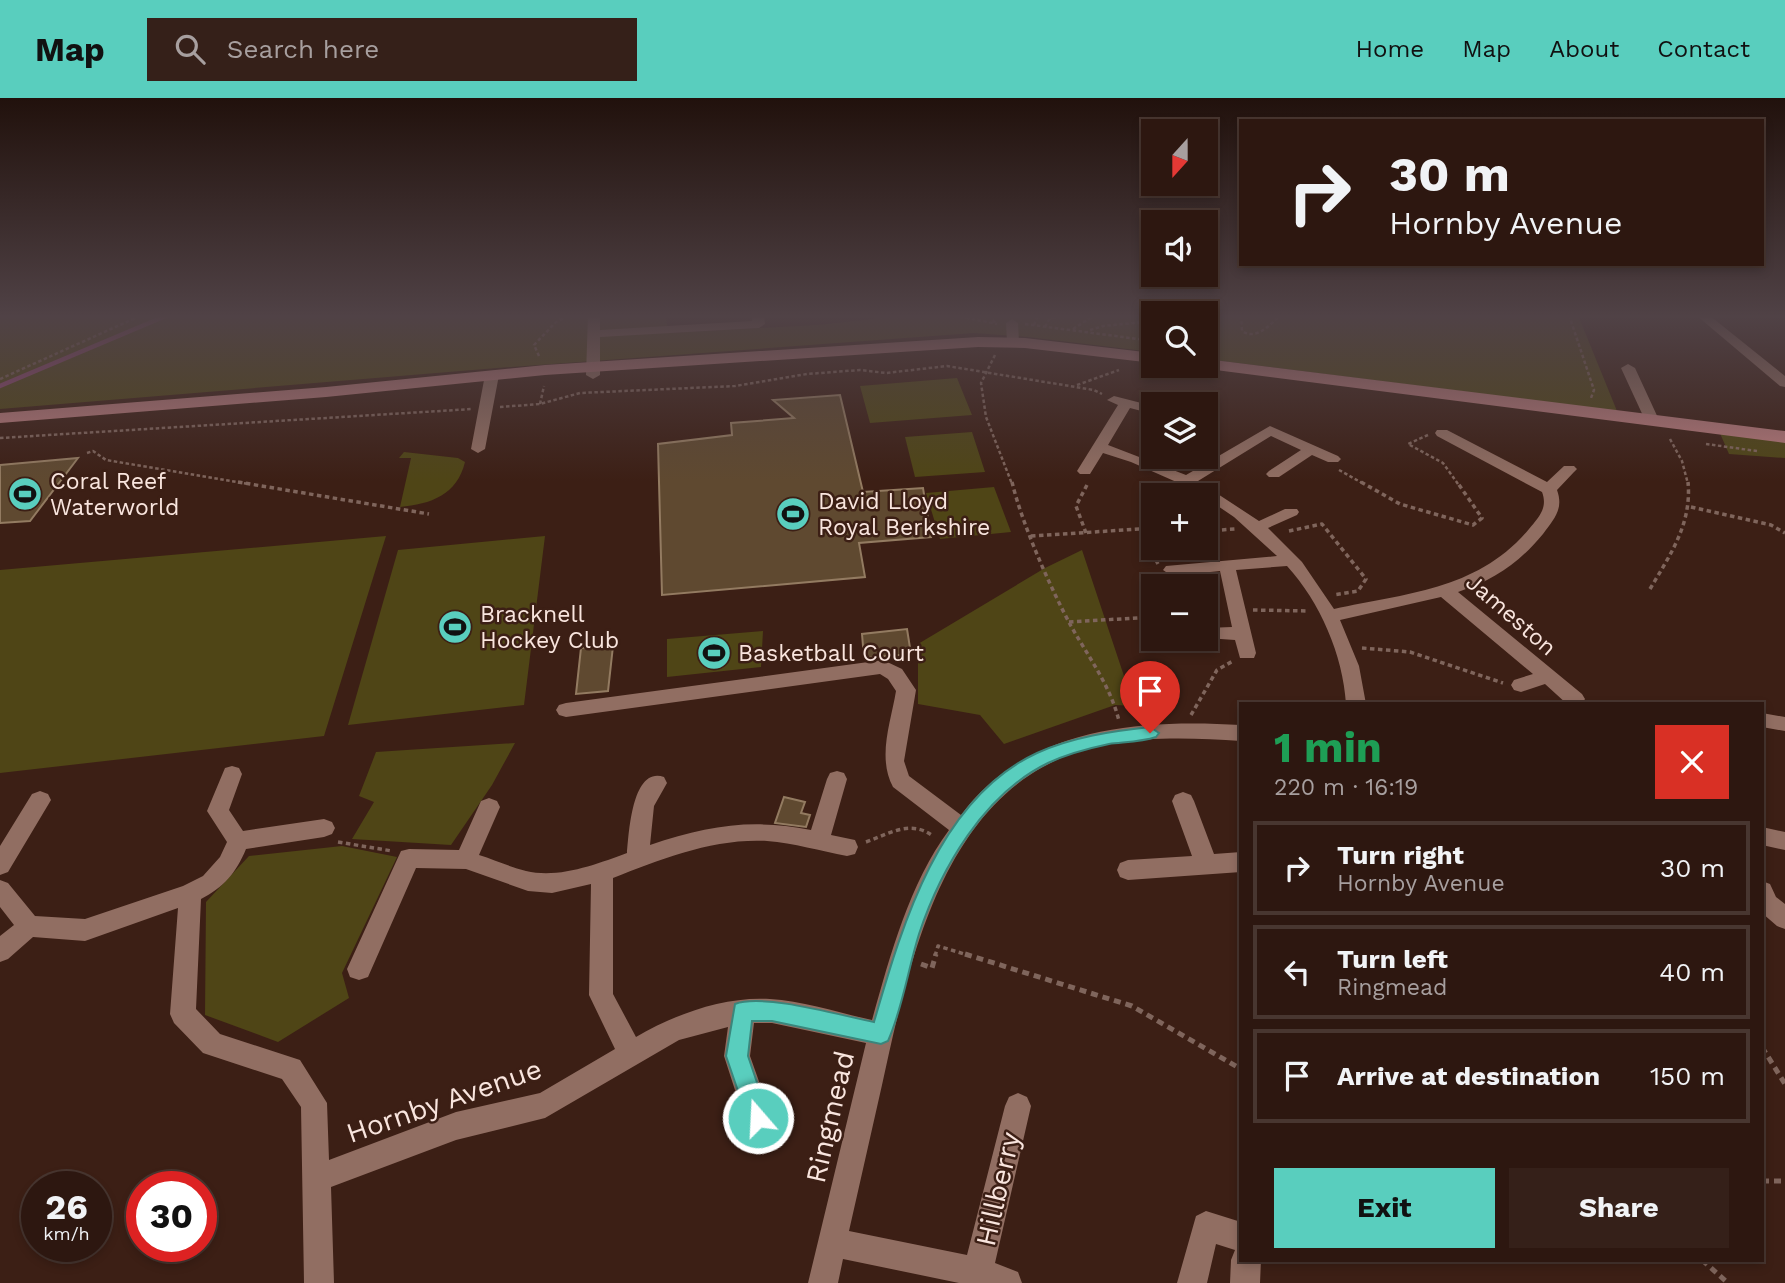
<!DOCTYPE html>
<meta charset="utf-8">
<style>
:root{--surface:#2d1710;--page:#352019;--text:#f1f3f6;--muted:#a79f9f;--line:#483630;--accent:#59cebe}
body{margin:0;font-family:"Work Sans",sans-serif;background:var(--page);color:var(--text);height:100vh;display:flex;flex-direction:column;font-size:26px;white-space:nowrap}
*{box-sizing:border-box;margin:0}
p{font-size:23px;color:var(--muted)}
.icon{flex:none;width:38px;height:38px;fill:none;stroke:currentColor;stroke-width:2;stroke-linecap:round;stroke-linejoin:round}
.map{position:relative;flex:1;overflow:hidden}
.sheet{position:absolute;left:1239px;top:604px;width:525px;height:560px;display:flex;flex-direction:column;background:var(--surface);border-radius:0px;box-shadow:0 4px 10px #0003,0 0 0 2px var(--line)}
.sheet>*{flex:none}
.hud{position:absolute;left:1239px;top:21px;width:525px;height:147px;border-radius:0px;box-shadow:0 4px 10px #0003,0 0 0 2px var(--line);background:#2d1710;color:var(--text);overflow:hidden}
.needle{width:46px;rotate:201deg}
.fabs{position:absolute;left:1141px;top:21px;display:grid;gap:14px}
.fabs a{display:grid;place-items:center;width:77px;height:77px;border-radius:0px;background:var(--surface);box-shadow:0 4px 10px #0003,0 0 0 2px var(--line);font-size:35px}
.speed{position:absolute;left:21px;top:1073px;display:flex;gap:14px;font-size:35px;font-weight:700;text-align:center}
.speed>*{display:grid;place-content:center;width:91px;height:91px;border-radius:50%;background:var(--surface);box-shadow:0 4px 10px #0003,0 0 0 2px var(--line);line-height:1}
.speed small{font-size:18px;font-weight:400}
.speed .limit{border:10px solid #d22;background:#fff;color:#111}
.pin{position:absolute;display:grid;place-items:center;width:60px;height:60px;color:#fff;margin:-72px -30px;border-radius:50% 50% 50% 0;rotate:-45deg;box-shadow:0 0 7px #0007}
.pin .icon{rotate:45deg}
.me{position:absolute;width:77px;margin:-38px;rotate:341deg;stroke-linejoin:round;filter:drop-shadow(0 0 5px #0008)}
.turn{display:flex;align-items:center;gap:24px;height:147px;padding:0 35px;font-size:32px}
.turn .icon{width:91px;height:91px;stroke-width:2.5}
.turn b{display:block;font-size:49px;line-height:60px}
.round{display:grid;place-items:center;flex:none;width:74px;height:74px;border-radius:0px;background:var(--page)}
.overview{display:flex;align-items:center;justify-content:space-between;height:119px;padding:0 35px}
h1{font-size:42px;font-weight:700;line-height:52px;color:#1e9e55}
.primary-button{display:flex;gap:14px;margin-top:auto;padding:14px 35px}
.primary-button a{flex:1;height:80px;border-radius:0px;background:var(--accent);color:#111;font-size:28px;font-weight:700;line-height:80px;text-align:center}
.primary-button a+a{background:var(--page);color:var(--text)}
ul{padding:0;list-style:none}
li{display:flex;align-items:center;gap:21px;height:94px;margin:0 14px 10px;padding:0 21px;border:4px solid var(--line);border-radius:0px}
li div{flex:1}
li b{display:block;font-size:26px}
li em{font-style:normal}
header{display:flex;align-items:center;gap:42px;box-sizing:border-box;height:98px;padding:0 35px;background:var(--accent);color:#111}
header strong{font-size:33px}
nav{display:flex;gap:38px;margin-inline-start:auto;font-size:24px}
.search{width:490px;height:63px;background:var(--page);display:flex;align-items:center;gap:18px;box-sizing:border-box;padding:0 24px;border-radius:0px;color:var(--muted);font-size:26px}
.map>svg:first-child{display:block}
</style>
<header>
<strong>Map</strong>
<div class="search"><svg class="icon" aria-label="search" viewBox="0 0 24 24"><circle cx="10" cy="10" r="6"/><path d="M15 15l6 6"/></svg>Search here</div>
<nav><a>Home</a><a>Map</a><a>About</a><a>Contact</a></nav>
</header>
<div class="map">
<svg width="1785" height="1185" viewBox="0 0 1785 1185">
<rect width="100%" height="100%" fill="#3c1f15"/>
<path fill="#4f4516" d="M 0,217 L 665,217 L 669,235 L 817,227 L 874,221 L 871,217 L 1153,217 L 1153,254 L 1028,239 L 974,235 L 497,270 L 0,311 Z
M 1206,217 L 1578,217 L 1617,313 L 1206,261 Z
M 957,280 L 972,317 L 870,325 L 860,288 Z
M 1719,333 L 1785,341 L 1785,360 L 1729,356 Z
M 972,334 L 985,374 L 915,379 L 905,339 Z
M 404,354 L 458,360 L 465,364 C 457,397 431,406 400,409 L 411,360 L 399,360 Z
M 994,389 L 1011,434 L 940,441 L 926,395 Z
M 386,438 L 324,638 L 0,675 L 0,472 Z
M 545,438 L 524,607 L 348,627 L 398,452 Z
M 1082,452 L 1134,608 L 1115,607 L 1004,646 L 980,617 L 918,606 L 918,546 L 1045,470 Z
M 763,533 L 761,569 L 667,579 L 667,541 Z
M 515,645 L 492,687 L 451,747 L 352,741 L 374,704 L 359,698 L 376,654 Z
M 342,748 L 397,759 L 342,875 L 349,900 L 278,944 L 205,917 L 206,804 L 249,758 Z"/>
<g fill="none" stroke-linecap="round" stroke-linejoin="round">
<path stroke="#8f4875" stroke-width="4.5" d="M 0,288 L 168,217"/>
</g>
<path fill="#5f4930" stroke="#937b61" stroke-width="2" d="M 840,297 L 863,394 L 923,390 L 931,439 L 859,445 L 865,479 L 662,497 L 658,346 L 732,337 L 731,325 L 794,320 L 773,302 Z
M 78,360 L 30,423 L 0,425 L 0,367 Z
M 907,531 L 911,556 L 864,560 L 862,536 Z
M 613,548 L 608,593 L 576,596 L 581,550 Z
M 784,699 L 805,704 L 801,715 L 810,717 L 806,729 L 775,725 Z"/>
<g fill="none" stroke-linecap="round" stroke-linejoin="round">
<path stroke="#7f655c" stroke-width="2.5" stroke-dasharray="3.5 2.5" stroke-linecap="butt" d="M 954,217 L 997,226
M 989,217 L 996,226
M 1241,217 L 1242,233 C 1257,243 1270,226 1281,217
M 1569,217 L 1594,292 L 1591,300
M 1206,220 L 1218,217
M 1025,226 L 1153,243
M 1034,227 L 1038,217
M 1045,229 L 1050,220 L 1075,217
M 1073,231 L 1095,217
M 1090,232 L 1103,228 L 1153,223
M 995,257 L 981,285 L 986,319 L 1012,386
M 539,258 L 534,247 L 556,224 L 570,217
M 1158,271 L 1195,278
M 0,281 L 142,217
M 1077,287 L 1119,272
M 540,306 L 544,288
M 500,309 L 540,306 L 580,295 L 735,288 L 807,276 L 860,272 L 886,275 L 947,268 L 1094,292 L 1102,296
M 1428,337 L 1408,346 L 1443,365 L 1458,386
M 0,340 L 472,311
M 1670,341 L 1682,363 L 1688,386
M 1706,346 L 1757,353
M 87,355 L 93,353 L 106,362 L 249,386
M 1339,372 L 1364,386"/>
<path stroke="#7f655c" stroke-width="3.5" stroke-dasharray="4.5 3.5" stroke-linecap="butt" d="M 238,384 L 429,416
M 1012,384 C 1022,426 1050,489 1071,528 C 1088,558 1111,589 1119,623
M 1361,384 L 1400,406 L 1473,427 L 1482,420 L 1457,384
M 1691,409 L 1771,427 L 1785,435
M 1206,433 L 1235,431
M 1289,433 L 1322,426 L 1366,481 L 1358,493 L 1333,497
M 1086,435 L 1076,408 L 1088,385
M 1144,437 L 1153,437
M 1031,438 L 1140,431 L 1158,466
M 1650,491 C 1670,457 1692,426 1688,384
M 1253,512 L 1308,513
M 1206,516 L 1221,515
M 1069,524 L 1153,519
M 1362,550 L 1410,554 L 1503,585
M 1191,617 L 1217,572 L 1233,563
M 338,744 L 392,753
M 866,744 C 889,736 910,721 933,738
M 935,858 L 938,848 L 971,858"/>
<path stroke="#7f655c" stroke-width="5" stroke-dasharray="7 5" stroke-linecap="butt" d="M 965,856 L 1132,908 L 1241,971
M 921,866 L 932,870 L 936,856
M 1762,949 L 1785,986
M 1762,1083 L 1785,1083
M 1702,1162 L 1728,1185"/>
<path fill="#916e62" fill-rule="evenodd" d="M 588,217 L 600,217 L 600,232 L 752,223 L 752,217 L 764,217 L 765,226 L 759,230 L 600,239 L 600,277 L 593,281 L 586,277 Z
M 1696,217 L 1709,217 L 1785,278 L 1785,289 L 1780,288 Z
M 1012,221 L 1018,225 L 1019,244 L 1013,248 L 1007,244 L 1006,225 Z
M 1628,266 L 1635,270 L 1659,322 L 1657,325 L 1647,325 L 1645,322 L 1621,270 Z
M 492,273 L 499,277 L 485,351 L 478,355 L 471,351 L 485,277 Z
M 1114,298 L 1153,308 L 1153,316 L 1130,310 L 1108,347 L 1186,377 L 1270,328 L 1338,358 L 1341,361 L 1338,364 L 1328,364 L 1312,357 L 1279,379 L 1269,379 L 1266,376 L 1269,373 L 1301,352 L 1271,338 L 1198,383 L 1259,423 L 1285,411 L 1297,411 L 1299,414 L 1297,417 L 1268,430 L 1302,464 L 1334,511 C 1407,495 1478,492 1529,431 C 1539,419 1548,410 1542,394 L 1437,338 L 1435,335 L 1437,332 L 1447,332 L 1547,384 L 1564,368 L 1574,368 L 1577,371 L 1574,374 L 1557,392 C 1564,411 1554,421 1543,436 C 1518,466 1494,482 1458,494 L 1582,596 L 1585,601 L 1582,606 L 1567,606 L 1545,586 L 1521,594 L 1514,592 L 1511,587 L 1514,582 L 1533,576 L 1441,499 L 1340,522 L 1359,568 L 1366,606 L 1346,606 C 1343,557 1320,504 1287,468 L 1236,472 L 1256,555 L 1254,560 L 1240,560 L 1235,542 L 1206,540 L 1206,530 L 1232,529 L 1220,473 L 1172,478 L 1163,472 L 1166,468 L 1277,458 L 1234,419 L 1206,400 L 1206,397 L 1131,364 L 1103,355 L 1090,376 L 1080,376 L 1077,373 L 1118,307 L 1107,302 Z
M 883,562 L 902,571 L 916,592 L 904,663 L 909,678 L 961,717 C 1027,629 1139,621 1241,627 L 1241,643 C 1176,639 1102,636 1043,669 C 936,728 906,878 882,987 C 871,1036 860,1084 849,1133 L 967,1157 L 1005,1008 L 1009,999 L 1018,995 L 1027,999 L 1031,1008 L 995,1165 L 1018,1174 L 1022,1185 L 959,1185 L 843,1161 L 838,1185 L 808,1185 L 866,945 L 772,925 L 754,925 L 750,958 L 772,1020 L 768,1030 L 758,1034 L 748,1030 L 744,1020 L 724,958 L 728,929 L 679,942 L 545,1020 L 456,1042 L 331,1089 L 334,1185 L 304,1185 L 301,1009 L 282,981 L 203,955 L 174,925 L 170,916 L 178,810 L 85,843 L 33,839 L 8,861 L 0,864 L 0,838 L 14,827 L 0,809 L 0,782 L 8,785 L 35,818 L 85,821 L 183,788 L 203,778 L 220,759 L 227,744 L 207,713 L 225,670 L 232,668 L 239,670 L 242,676 L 229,712 L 243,733 L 324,721 L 332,724 L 335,730 L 332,736 L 324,739 L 246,751 C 236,775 224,789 201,801 L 196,911 L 220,936 L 300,962 L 327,1005 L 329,1062 L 456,1014 L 540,995 L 615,951 L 589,897 L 591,786 L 552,795 L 528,793 L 466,771 L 416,770 L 368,879 L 359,882 L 350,879 L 347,871 L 401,753 L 409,751 L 459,752 L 481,703 L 489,700 L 497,703 L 500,709 L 479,757 C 495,762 510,769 526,773 C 559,781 597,766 627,755 C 629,735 632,668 664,679 L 667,685 L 654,708 L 650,747 C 707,728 751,720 811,732 L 827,681 L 830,675 L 837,673 L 844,675 L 847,681 L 831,737 L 855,742 L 858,749 L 855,756 L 847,758 C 820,753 794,745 767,743 C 714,740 661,761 613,780 L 613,896 L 636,939 C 675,916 725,898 770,901 C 804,903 839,915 872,922 C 890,858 909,786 949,732 L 893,689 C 877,659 891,624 896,593 L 888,581 L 880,576 L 566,619 L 559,617 L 556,612 L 559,607 L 566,605 Z
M 1762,615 L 1785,619 L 1785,633 L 1762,629 Z
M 40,693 L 48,696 L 51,702 L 8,774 L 0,777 L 0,748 L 32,696 Z
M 1183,694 L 1191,697 L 1194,703 L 1214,756 L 1241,754 L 1241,774 L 1128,782 L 1120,779 L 1117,772 L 1120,765 L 1128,762 L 1192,758 L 1172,703 L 1175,697 Z
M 1762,729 L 1785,734 L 1785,752 L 1762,747 Z
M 1762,783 L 1770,786 L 1776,799 L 1785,806 L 1785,831 L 1777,828 L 1762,815 Z
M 1206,1113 L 1241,1124 L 1241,1162 L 1261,1162 L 1260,1185 L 1230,1185 L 1231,1162 L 1235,1152 L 1216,1146 L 1207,1185 L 1177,1185 L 1196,1118 Z"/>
<path fill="#b47879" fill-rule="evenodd" d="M 978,239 L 1025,240 L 1153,255 L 1153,265 L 1025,250 L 978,249 L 545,277 L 326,299 L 0,325 L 0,315 L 326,289 L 545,267 Z
M 1206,261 L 1785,333 L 1785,345 L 1200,270 L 1199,268 L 1206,268 Z"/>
</g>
<linearGradient id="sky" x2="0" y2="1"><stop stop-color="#21110c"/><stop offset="0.57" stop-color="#504246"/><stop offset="1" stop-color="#504246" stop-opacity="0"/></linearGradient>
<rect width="1785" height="383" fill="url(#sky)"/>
<path fill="#59cebe" stroke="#3a867c" stroke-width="2" d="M 1150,629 L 1159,635 L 1156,639 C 1141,644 1124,644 1109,646 C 1090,650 1065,657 1048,665 C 984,696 941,770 919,836 C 908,871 903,909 888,943 L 881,946 L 772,923 L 752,923 L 748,958 L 769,1020 L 766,1028 L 758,1032 L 750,1028 L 726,958 L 735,906 C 764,895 842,918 874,924 C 902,828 938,701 1037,655 C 1072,639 1113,633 1150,629 Z"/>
<defs>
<g id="stadium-disc" transform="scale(1.75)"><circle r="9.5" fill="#59cebe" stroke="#3c1f15"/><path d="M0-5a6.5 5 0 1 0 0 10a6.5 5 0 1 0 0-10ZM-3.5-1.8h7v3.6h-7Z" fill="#111"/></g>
</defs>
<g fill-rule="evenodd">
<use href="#stadium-disc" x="25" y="396"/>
<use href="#stadium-disc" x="793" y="416"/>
<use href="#stadium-disc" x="455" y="529"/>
<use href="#stadium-disc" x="714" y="555"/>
</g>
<g text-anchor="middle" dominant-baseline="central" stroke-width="5" stroke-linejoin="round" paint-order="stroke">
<g font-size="23" fill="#f9e5de" stroke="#3c1f15" text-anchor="start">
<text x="50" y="383">Coral Reef<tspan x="50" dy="26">Waterworld</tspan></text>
<text x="818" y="403">David Lloyd<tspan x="818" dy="26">Royal Berkshire</tspan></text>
<text x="480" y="516">Bracknell<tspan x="480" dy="26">Hockey Club</tspan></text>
<text x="738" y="555">Basketball Court</text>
</g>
<g font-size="23" fill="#f9e5de" stroke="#3c1f15">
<text transform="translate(1511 517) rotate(41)">Jameston</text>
</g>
<g font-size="28" fill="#f9e5de" stroke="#3c1f15">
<text transform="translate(444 1003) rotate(-19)">Hornby Avenue</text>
<text transform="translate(830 1019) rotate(-77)">Ringmead</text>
<text transform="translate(998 1091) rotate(-77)">Hillberry</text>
</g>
</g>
</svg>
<div class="fabs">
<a><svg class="needle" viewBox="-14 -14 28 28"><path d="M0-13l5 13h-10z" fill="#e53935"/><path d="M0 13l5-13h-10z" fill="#a79f9f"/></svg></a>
<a><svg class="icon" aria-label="sound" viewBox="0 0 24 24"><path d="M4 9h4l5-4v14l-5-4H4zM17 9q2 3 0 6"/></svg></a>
<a><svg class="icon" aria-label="search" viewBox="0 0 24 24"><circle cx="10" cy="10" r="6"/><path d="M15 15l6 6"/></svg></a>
<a><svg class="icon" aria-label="layers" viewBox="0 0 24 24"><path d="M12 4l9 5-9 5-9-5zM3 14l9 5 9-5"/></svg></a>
<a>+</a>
<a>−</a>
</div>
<div class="speed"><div>26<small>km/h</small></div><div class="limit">30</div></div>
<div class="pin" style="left:1150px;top:635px;background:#d93025"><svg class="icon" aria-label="arrive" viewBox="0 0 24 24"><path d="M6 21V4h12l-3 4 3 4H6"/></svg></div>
<svg class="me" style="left:758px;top:1020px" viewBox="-20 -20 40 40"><circle r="17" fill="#59cebe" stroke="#fff" stroke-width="3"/><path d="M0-11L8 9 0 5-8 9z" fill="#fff"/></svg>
<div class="hud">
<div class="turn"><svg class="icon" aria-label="right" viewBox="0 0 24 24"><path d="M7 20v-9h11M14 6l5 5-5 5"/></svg><div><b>30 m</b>Hornby Avenue</div></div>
</div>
<section class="sheet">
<div class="overview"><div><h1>1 min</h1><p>220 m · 16:19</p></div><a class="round" style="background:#d93025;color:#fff"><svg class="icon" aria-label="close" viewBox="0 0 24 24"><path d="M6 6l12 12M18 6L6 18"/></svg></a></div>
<ul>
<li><svg class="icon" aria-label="right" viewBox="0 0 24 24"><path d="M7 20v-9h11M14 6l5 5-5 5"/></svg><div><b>Turn right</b><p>Hornby Avenue</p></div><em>30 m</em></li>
<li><svg class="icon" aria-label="left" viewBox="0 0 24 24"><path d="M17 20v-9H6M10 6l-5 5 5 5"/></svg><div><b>Turn left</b><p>Ringmead</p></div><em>40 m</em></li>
<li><svg class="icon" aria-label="arrive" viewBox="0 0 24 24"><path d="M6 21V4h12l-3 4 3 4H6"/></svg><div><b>Arrive at destination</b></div><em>150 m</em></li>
</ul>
<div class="primary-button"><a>Exit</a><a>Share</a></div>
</section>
</div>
